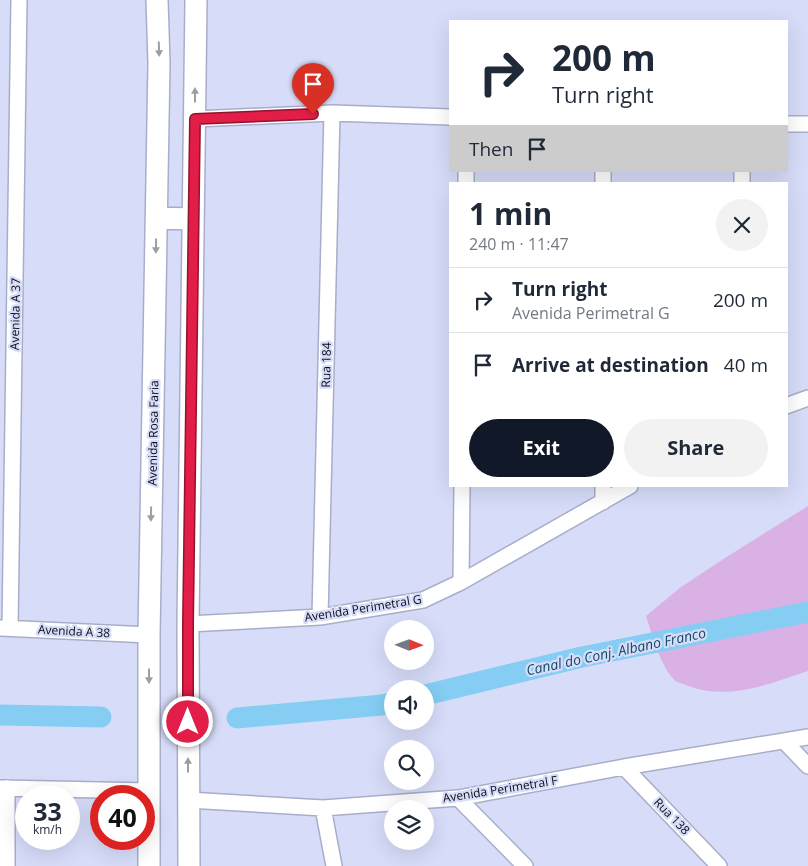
<!DOCTYPE html>
<meta charset="utf-8">
<style>
:root{--surface:#fff;--page:#f2f2f3;--text:#1f2937;--muted:#747a83;--line:#e0e1e3;--accent:#111827}
body{margin:0;font-family:"Open Sans",sans-serif;background:var(--page);color:var(--text);height:100vh;display:flex;flex-direction:column;font-size:19px;white-space:nowrap}
*{box-sizing:border-box;margin:0}
p{font-size:16px;color:var(--muted)}
.icon{flex:none;width:28px;height:28px;fill:none;stroke:currentColor;stroke-width:2;stroke-linecap:round;stroke-linejoin:round}
.map{position:relative;flex:1;overflow:hidden}
.details{position:absolute;left:449px;top:182px;width:339px;height:305px;display:flex;flex-direction:column;background:var(--surface);border-radius:0px;box-shadow:0 5px 20px #0002}
.details>*{flex:none}
.banner{position:absolute;left:449px;top:20px;width:339px;height:152px;border-radius:0px;box-shadow:0 5px 20px #0002;background:#fff;color:var(--text);overflow:hidden}
.needle{width:32px;rotate:91deg}
.fabs{position:absolute;left:384px;top:620px;display:grid;gap:10px}
.fabs a{display:grid;place-items:center;width:50px;height:50px;border-radius:50%;background:var(--surface);box-shadow:0 5px 20px #0002;font-size:25px}
.speed{position:absolute;left:15px;top:785px;display:flex;gap:10px;font-size:25px;font-weight:700;text-align:center}
.speed>*{display:grid;place-content:center;width:65px;height:65px;border-radius:50%;background:var(--surface);box-shadow:0 5px 20px #0002;line-height:1}
.speed small{font-size:12px;font-weight:400}
.speed .limit{border:8px solid #d22;background:#fff;color:#111}
.pin{position:absolute;display:grid;place-items:center;width:42px;height:42px;color:#fff;margin:-51px -21px;border-radius:50% 50% 50% 0;rotate:-45deg;box-shadow:0 0 5px #0007}
.pin .icon{rotate:45deg}
.me{position:absolute;width:55px;margin:-28px;rotate:0deg;stroke-linejoin:round;filter:drop-shadow(0 0 4px #0008)}
.turn{display:flex;align-items:center;gap:18px;height:105px;padding:0 20px;font-size:22px}
.turn .icon{width:65px;height:65px;stroke-width:2.5}
.turn b{display:block;font-size:35px;line-height:42px}
.then{display:flex;align-items:center;height:48px;padding:0 20px;background:#0003;gap:10px;font-size:19px}
.round{display:grid;place-items:center;flex:none;width:52px;height:52px;border-radius:26px;background:var(--page)}
.head{display:flex;align-items:center;justify-content:space-between;height:85px;padding:0 20px}
h1{font-size:30px;font-weight:700;line-height:38px}
.cta{display:flex;gap:10px;margin-top:auto;padding:10px 20px}
.cta a{flex:1;height:58px;border-radius:30px;background:var(--accent);color:#fff;font-size:20px;font-weight:700;line-height:58px;text-align:center}
.cta a+a{background:var(--page);color:var(--text)}
ul{padding:0;list-style:none}
li{display:flex;align-items:center;gap:15px;height:65px;padding:0 20px;border-top:1px solid var(--line)}
li div{flex:1}
li b{display:block;font-size:19px}
li em{font-style:normal}
.map>svg:first-child{display:block}
</style>
<div class="map">
<svg width="808" height="866" viewBox="0 0 808 866">
<rect width="100%" height="100%" fill="#d7ddf9"/>
<path fill="#dab1e4" d="M 808,506 L 808,671 C 768,684 729,701 688,686 C 685,684 680,683 677,682 C 661,670 652,634 646,616 L 681,587 L 725,558 Z"/>
<g fill="none" stroke-linecap="round" stroke-linejoin="round">
<path stroke="#85cdf3" stroke-width="21" d="M 425,695 L 582,657 L 808,612
M 0,715 L 101,717
M 237,718 L 382,705 L 392,703"/>
<g stroke="#a8aec9" stroke-width="18">
<path id="street" d="M 195,119 L 332,113 L 450,117
M 786,124 L 808,124
M 603,171 L 603,184
M 466,184 L 466,171
M 742,184 L 742,171
M 786,406 L 808,398
M 603,486 L 603,502
M 461,582 L 462,486
M 320,617 L 332,113
M 188,624 L 320,617 L 423,600 L 461,582 L 630,486
M 1,628 L 149,635
M 10,628 L 19,0
M 784,741 L 808,766
M 624,767 L 719,866
M 0,788 L 150,791
M 7,788 L 7,866
M 458,798 L 525,866
M 188,800 L 323,808 L 458,798 L 624,767 L 808,737
M 323,808 L 334,866"/>
</g>
<g stroke="#a8aec9" stroke-width="24">
<path id="secondary" d="M 157,218 L 193,219
M 149,866 L 149,635 L 159,63 L 157,0
M 189,866 L 188,624 L 196,0"/>
</g>
<use href="#street" stroke="#fff" stroke-width="15"/>
<use href="#secondary" stroke="#fff" stroke-width="21"/>
</g>
<defs><path id="oneway-solid" d="M-6-.8H1V-3.2L6.5 0L1 3.2V.8H-6Z" transform="scale(1.25)"/></defs>
<g fill="#9d9ea2">
<use href="#oneway-solid" transform="translate(159 49) rotate(88)"/>
<use href="#oneway-solid" transform="translate(195 95) rotate(-90)"/>
<use href="#oneway-solid" transform="translate(156 246) rotate(91)"/>
<use href="#oneway-solid" transform="translate(151 514) rotate(91)"/>
<use href="#oneway-solid" transform="translate(149 676) rotate(90)"/>
<use href="#oneway-solid" transform="translate(188 765) rotate(-90)"/>
</g>
<g fill="none" stroke-linecap="round" stroke-linejoin="round">
<g stroke="#92132f" stroke-width="12">
<path id="route" d="M 188,722 L 188,624 L 195,119 L 313,114"/>
</g>
<use href="#route" stroke="#e11d48" stroke-width="9"/>
</g>
<g text-anchor="middle" dominant-baseline="central" stroke-width="4.5" stroke-linejoin="round" paint-order="stroke">
<g font-size="12" fill="#0b0d16" stroke="#d7ddf9">
<text transform="translate(15 314) rotate(-89)">Avenida A 37</text>
<text transform="translate(326 365) rotate(-89)">Rua 184</text>
<text transform="translate(153 433) rotate(-89)">Avenida Rosa Faria</text>
<text transform="translate(363 608) rotate(-9)">Avenida Perimetral G</text>
<text transform="translate(74 631) rotate(3)">Avenida A 38</text>
<text transform="translate(500 789) rotate(-9)">Avenida Perimetral F</text>
<text transform="translate(672 816) rotate(46)">Rua 138</text>
</g>
<g font-size="14" font-style="italic" fill="#104b65" stroke="#d7ddf9">
<text transform="translate(616 651) rotate(-12)">Canal do Conj. Albano Franco</text>
</g>
</g>
</svg>
<div class="fabs">
<a><svg class="needle" viewBox="-14 -14 28 28"><path d="M0-13l5 13h-10z" fill="#e53935"/><path d="M0 13l5-13h-10z" fill="#747a83"/></svg></a>
<a><svg class="icon" aria-label="sound" viewBox="0 0 24 24"><path d="M4 9h4l5-4v14l-5-4H4zM17 9q2 3 0 6"/></svg></a>
<a><svg class="icon" aria-label="search" viewBox="0 0 24 24"><circle cx="10" cy="10" r="6"/><path d="M15 15l6 6"/></svg></a>
<a><svg class="icon" aria-label="layers" viewBox="0 0 24 24"><path d="M12 4l9 5-9 5-9-5zM3 14l9 5 9-5"/></svg></a>
</div>
<div class="speed"><div>33<small>km/h</small></div><div class="limit">40</div></div>
<div class="pin" style="left:313px;top:114px;background:#d93025"><svg class="icon" aria-label="arrive" viewBox="0 0 24 24"><path d="M6 21V4h12l-3 4 3 4H6"/></svg></div>
<svg class="me" style="left:188px;top:722px" viewBox="-20 -20 40 40"><circle r="17" fill="#e11d48" stroke="#fff" stroke-width="3"/><path d="M0-11L8 9 0 5-8 9z" fill="#fff"/></svg>
<div class="banner">
<div class="turn"><svg class="icon" aria-label="right" viewBox="0 0 24 24"><path d="M7 20v-9h11M14 6l5 5-5 5"/></svg><div><b>200 m</b>Turn right</div></div>
<div class="then">Then<svg class="icon" aria-label="arrive" viewBox="0 0 24 24"><path d="M6 21V4h12l-3 4 3 4H6"/></svg></div>
</div>
<section class="details">
<div class="head"><div><h1>1 min</h1><p>240 m · 11:47</p></div><a class="round"><svg class="icon" aria-label="close" viewBox="0 0 24 24"><path d="M6 6l12 12M18 6L6 18"/></svg></a></div>
<ul>
<li><svg class="icon" aria-label="right" viewBox="0 0 24 24"><path d="M7 20v-9h11M14 6l5 5-5 5"/></svg><div><b>Turn right</b><p>Avenida Perimetral G</p></div><em>200 m</em></li>
<li><svg class="icon" aria-label="arrive" viewBox="0 0 24 24"><path d="M6 21V4h12l-3 4 3 4H6"/></svg><div><b>Arrive at destination</b></div><em>40 m</em></li>
</ul>
<div class="cta"><a>Exit</a><a>Share</a></div>
</section>
</div>
